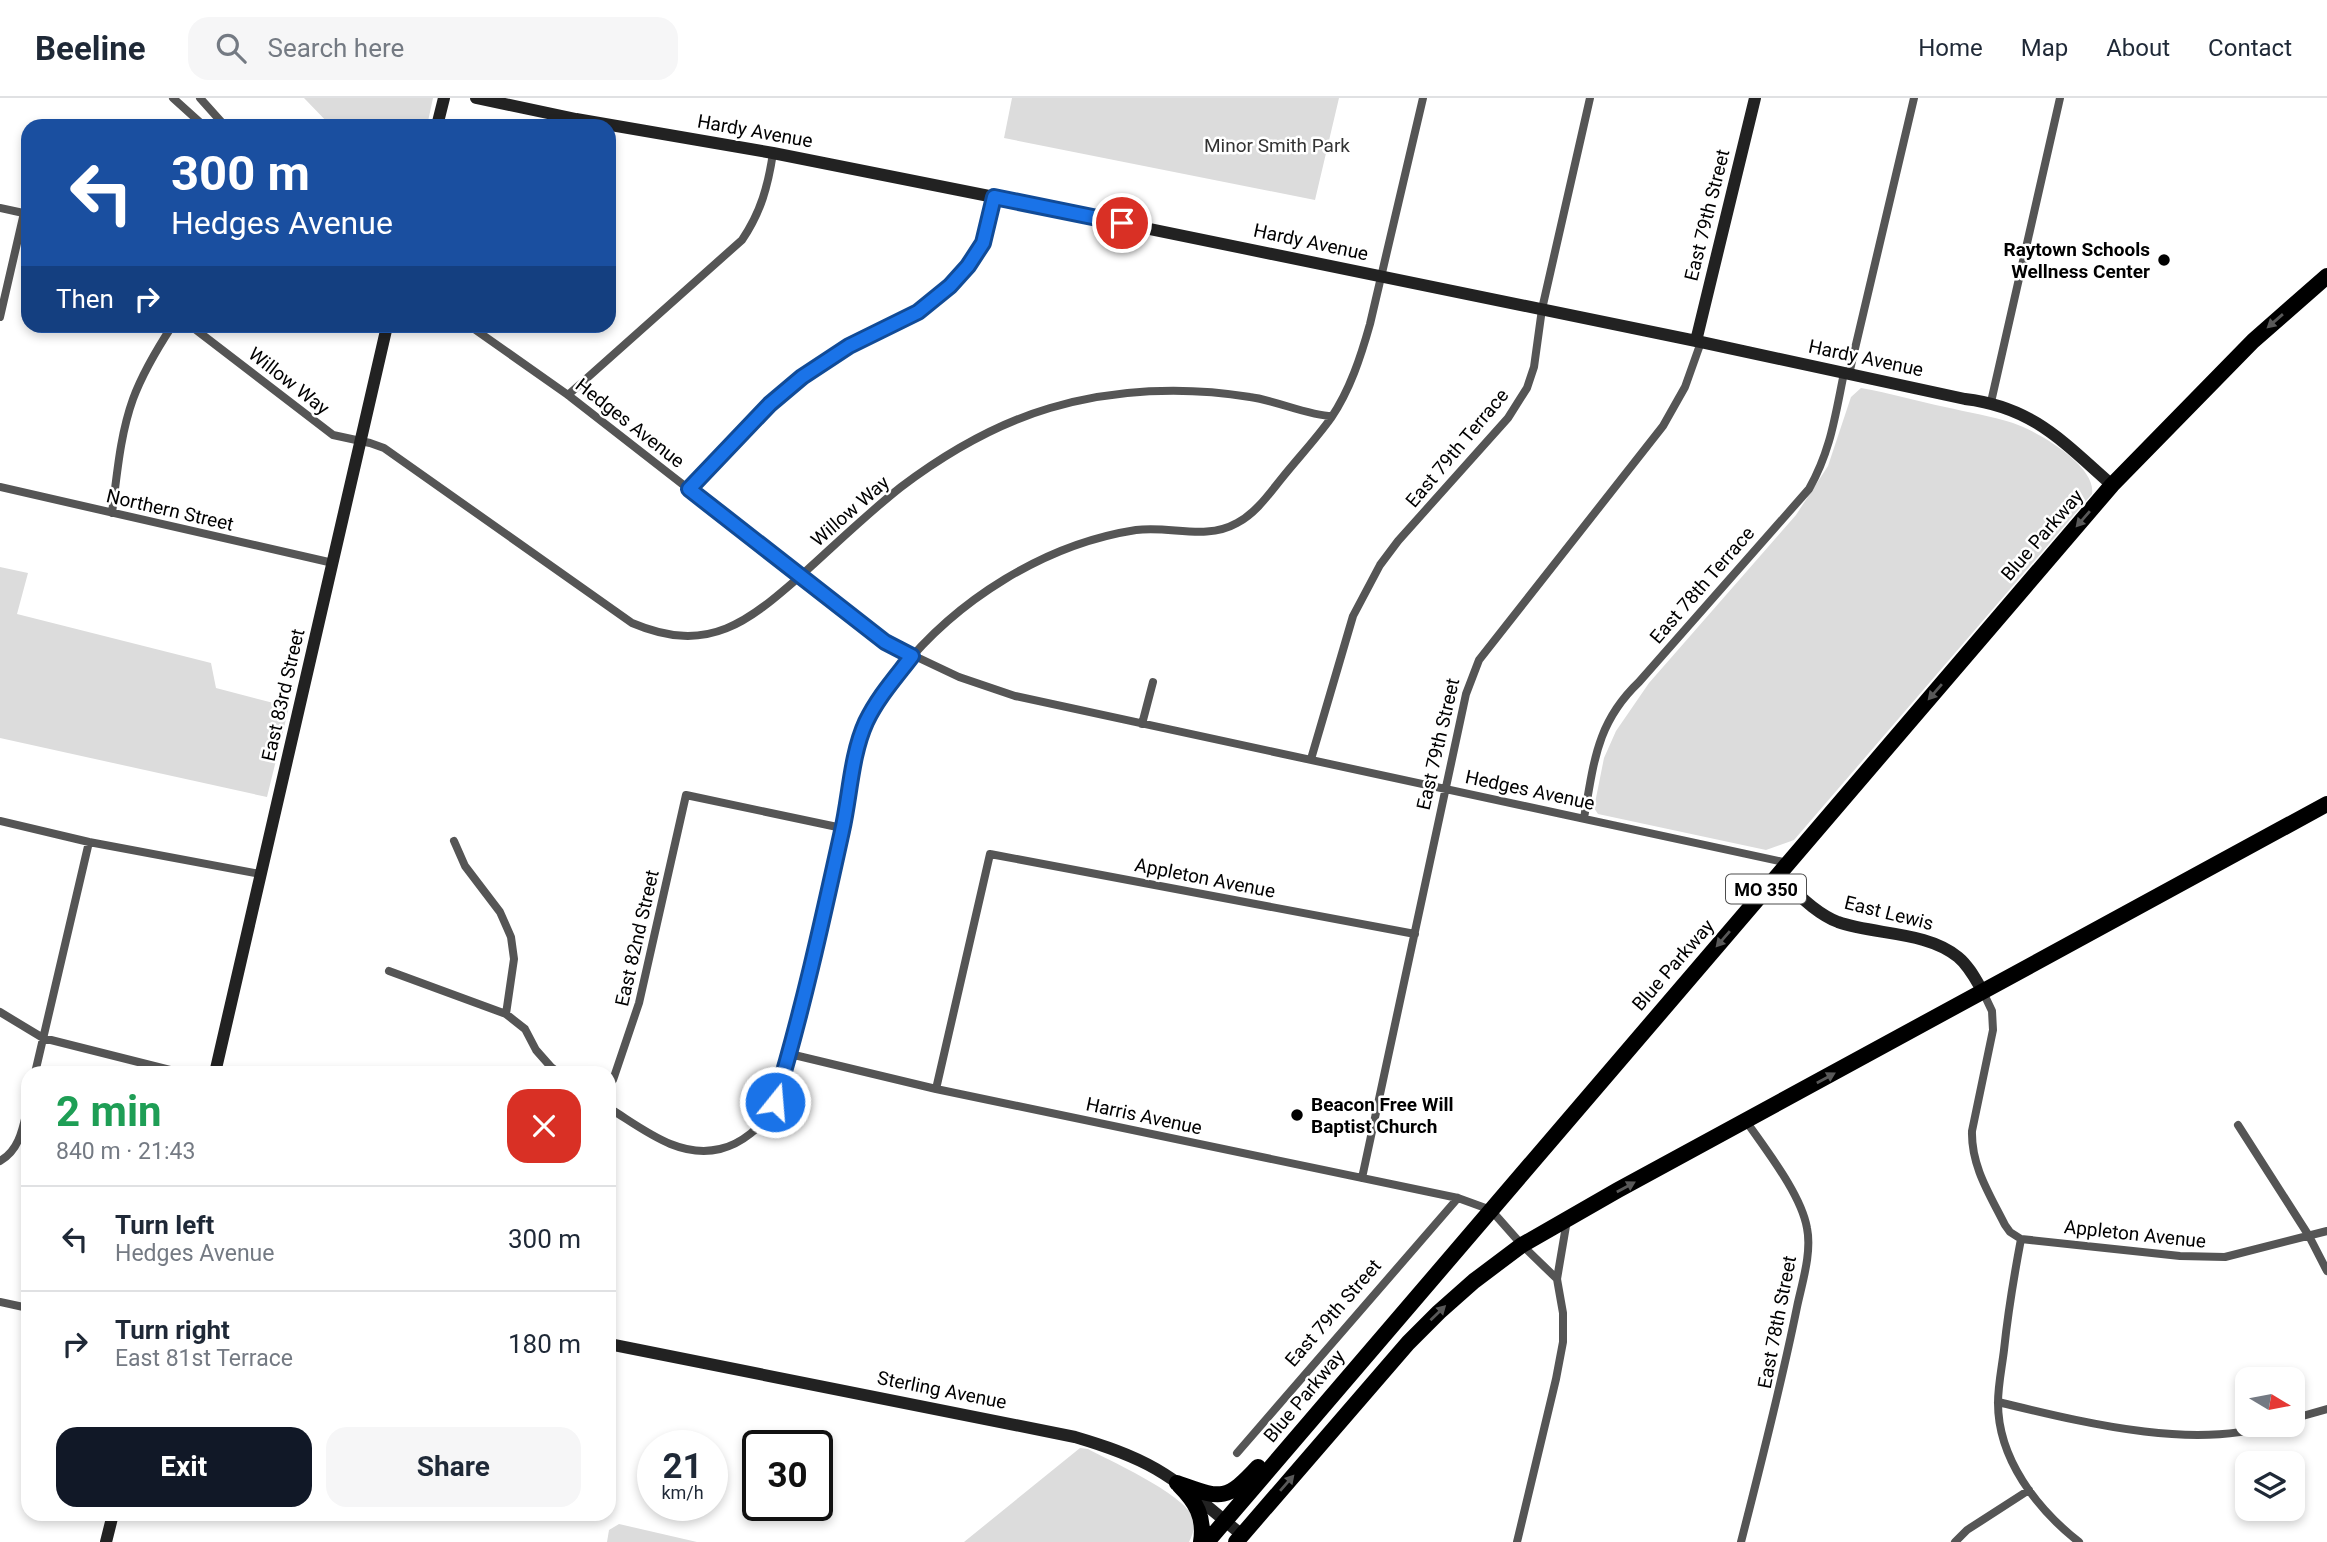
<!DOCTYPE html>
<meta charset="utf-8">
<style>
:root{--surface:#fff;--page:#f6f6f7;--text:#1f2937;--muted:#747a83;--line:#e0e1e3;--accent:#111827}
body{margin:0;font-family:Roboto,sans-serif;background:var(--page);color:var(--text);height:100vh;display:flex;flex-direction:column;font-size:26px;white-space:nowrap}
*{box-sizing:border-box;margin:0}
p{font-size:23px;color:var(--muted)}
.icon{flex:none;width:38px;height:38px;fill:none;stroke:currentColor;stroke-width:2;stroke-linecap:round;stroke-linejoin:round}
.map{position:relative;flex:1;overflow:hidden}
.side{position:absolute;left:21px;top:968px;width:595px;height:455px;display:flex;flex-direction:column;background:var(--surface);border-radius:21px;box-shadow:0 4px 10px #0003}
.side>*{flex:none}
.hud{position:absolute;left:21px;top:21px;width:595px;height:214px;border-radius:21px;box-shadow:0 4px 10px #0003;background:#1a4fa0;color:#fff;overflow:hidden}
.needle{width:46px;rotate:100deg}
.buttons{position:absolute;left:2235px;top:1269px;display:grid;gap:14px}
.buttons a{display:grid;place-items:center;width:70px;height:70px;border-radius:14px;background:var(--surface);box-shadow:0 4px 10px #0003;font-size:35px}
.speed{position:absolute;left:637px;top:1332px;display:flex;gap:14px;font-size:35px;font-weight:700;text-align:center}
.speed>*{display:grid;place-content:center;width:91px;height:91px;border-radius:50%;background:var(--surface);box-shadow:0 4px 10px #0003;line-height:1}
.speed small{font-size:18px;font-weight:400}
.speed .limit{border:4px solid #111;border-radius:10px;background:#fff;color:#111}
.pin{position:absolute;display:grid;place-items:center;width:60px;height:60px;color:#fff;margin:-30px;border:4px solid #fff;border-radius:50%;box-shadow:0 2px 7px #0007}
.me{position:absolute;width:77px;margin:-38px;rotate:17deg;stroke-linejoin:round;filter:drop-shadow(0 0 5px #0008)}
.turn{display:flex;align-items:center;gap:24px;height:147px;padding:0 35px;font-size:32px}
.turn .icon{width:91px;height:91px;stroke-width:2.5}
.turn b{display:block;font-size:49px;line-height:60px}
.then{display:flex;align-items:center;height:66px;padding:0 35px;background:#0003;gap:14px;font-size:26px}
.round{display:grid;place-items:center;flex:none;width:74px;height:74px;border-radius:21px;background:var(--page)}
.overview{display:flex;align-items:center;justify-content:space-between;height:119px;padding:0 35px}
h1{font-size:42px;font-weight:700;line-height:52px;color:#1e9e55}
.action{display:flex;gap:14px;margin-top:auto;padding:14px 35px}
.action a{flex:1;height:80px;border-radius:21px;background:var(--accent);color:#fff;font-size:28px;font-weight:700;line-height:80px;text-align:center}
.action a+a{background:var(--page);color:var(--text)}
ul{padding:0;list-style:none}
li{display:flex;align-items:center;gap:21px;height:105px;padding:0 35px;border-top:2px solid var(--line)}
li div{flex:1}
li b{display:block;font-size:26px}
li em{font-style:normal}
header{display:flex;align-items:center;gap:42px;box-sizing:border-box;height:98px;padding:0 35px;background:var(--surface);border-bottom:2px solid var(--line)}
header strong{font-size:33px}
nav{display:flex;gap:38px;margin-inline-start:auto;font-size:24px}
.search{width:490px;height:63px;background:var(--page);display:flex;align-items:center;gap:18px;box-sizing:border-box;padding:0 24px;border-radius:21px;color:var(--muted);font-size:26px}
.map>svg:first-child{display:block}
</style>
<header>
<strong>Beeline</strong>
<div class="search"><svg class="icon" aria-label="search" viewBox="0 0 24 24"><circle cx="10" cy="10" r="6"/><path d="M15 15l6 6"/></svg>Search here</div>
<nav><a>Home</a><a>Map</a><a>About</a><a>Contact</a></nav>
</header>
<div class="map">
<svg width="2327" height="1444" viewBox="0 0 2327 1444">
<rect width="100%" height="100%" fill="#fff"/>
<path fill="#dcdcdc" d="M 304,0 L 433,0 L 427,28 L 331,28 Z
M 1012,0 L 1339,0 L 1315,102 L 1004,40 Z
M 1861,290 C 1890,295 1917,303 1945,309 C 1967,314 1991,318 2013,325 C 2037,333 2097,368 2092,396 L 1794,742 L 1766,752 L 1598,716 L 1594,710 L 1604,660 L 1616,633 L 1649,585 L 1796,417 L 1828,368 L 1851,299 Z
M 0,469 L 28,475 L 17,516 L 211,565 L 216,590 L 289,609 L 267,699 L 0,640 Z
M 1080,1350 L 1088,1351 C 1110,1363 1190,1398 1194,1423 C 1195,1430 1192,1438 1189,1444 L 964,1444 Z
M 619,1426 L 697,1444 L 607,1444 L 609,1432 Z"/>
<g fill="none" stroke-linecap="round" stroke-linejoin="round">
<path stroke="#555" stroke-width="8" d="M 173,0 L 204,28
M 200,0 L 225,28
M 0,110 L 28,116
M 0,219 L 24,115
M 191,228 L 333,337 L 370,345 L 384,350 L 632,525 C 710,558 749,523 806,473 C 837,445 868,415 901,389 C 946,355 996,326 1050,310 C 1114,291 1184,288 1250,299 C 1275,302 1309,318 1332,318
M 470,228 L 568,297 L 885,544 L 959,579 L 1015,598 L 1788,765
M 1849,276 L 1914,0
M 568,297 L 742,142 C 761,114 768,88 773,55
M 1991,304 L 2060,0
M 0,389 L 333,465
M 689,391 L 770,306 L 802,279 L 849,248 L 918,214 L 950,188 L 968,168 L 983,145 L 994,99
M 112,415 C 117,377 120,337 133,301 C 143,274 157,251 172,228
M 1142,626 L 1153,584
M 1311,661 L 1353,518 L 1380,467 L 1398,443 L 1508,320 L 1527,290 L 1534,269 L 1542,211 L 1590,0
M 1584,720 C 1594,665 1596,625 1639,584 L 1809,391 C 1831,352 1835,318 1844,275
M 0,723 L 89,744 L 260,776
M 454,743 L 465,768 L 500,814 L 511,839 L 514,861 L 506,916
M 990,756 L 1415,836
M 389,873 L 506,916 L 525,931 L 536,952 L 551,969 L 559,975
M 1983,894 L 1992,913 L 1993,932 L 1972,1033 C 1971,1068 1990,1097 2005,1127 L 2010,1134 L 2021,1141 L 2180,1158 L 2225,1159 L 2327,1133
M 0,914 L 43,940 L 182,975
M 790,956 L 936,991 L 1458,1100 L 1491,1112 L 1522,1147 L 1557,1181
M 35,975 L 89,744
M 609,986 L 613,982 L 639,905 L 686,697 L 842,730
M 936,991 L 990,756
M 609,1010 C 642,1030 678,1061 720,1051 C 741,1046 763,1029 773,1008 C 788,978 796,930 803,897 C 817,841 831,785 843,728 C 851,686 855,643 876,605 C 882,594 892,584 899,574 C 956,502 1045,446 1136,432 C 1170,427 1205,443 1237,425 C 1256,415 1269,396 1282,380 C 1298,360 1316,341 1331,320 C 1350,292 1361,258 1370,226 L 1423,0
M 2238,1027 L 2309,1138 L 2327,1173
M 0,1063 C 20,1052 23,1029 28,1008
M 1362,1080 L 1466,596 L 1479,562 L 1663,328 L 1685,289 L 1701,244
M 2021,1141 C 2014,1178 2008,1214 2004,1252 C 2002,1269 1998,1287 1998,1305 C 1998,1361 2037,1411 2079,1444
M 0,1204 L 28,1210
M 1998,1304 C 2082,1324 2193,1353 2276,1326
M 2292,1321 L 2327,1311
M 1237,1355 L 1458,1100
M 1517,1444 L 1556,1281 L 1563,1244 L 1563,1215 L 1557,1181 L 1567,1122
M 1741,1444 C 1761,1366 1781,1288 1797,1209 C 1802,1185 1812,1155 1807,1130 C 1801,1096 1766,1052 1746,1023
M 1955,1444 L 1967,1432 L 2029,1392"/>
<path stroke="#222" stroke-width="12" d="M 476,0 L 576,21 L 773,55 L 994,99 L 1701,244 L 1965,301 C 2033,309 2063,344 2112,387
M 437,28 L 444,0
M 1696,243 L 1755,0
M 1778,778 C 1796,794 1815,815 1838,824 C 1874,837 1927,833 1958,859 C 1969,868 1976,882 1983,894
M 215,975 L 387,228
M 609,1246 L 1075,1339 C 1102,1347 1130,1356 1156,1371 C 1187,1389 1214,1414 1242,1437
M 106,1444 L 113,1416"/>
<path stroke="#000" stroke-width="16" d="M 1177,1385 C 1220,1400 1225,1405 1258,1369
M 1179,1387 C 1196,1404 1205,1419 1201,1444
M 1207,1444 L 2112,387 L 2253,243 L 2327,178
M 1236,1444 L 1408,1245 L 1439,1214 L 1474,1183 L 1522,1147 L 1618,1092 L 2327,706"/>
</g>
<defs><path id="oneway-solid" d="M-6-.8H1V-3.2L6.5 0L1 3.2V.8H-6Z" transform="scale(1.75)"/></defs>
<g fill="#595959">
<use href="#oneway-solid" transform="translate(2275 223) rotate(139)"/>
<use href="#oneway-solid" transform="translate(2083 421) rotate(131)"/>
<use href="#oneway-solid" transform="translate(1935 594) rotate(131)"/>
<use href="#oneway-solid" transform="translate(1723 841) rotate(131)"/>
<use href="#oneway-solid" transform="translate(1826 980) rotate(-29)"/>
<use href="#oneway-solid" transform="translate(1626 1089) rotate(-29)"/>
<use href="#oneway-solid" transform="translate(1438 1215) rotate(-44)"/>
<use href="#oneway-solid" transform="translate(1287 1385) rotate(-49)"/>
</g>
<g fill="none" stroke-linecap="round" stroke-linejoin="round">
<g stroke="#114b97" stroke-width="18">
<path id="route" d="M 775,1004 C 802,915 822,824 842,733 C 850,698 851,657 866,624 C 878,599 896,579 912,558 L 885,544 L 689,391 L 770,306 L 802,279 L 849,248 L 918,214 L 950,188 L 968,168 L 983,145 L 994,99 L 1122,125"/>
</g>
<use href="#route" stroke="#1a73e8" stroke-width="12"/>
</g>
<g fill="#000" stroke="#fff" stroke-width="2.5">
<circle cx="2164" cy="162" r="7"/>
<circle cx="1297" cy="1017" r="7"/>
</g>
<g text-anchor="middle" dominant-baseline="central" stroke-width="5" stroke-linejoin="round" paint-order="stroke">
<rect fill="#fff" stroke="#4c4c4c" stroke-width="2" x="1726" y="776.5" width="80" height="29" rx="5"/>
<g font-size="18" font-weight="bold" fill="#000">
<text x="1766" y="791">MO 350</text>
</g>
<g font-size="19" fill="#000" stroke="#fff">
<text transform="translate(755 33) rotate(10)">Hardy Avenue</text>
<text transform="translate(1707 117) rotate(-76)">East 79th Street</text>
<text transform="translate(1311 144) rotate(12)">Hardy Avenue</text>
<text transform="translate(1866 260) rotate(12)">Hardy Avenue</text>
<text transform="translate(289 283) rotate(38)">Willow Way</text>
<text transform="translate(630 325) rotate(38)">Hedges Avenue</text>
<text transform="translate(1457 350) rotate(-50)">East 79th Terrace</text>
<text transform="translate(170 412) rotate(13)">Northern Street</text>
<text transform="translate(850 413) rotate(-41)">Willow Way</text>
<text transform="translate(2042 437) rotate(-49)">Blue Parkway</text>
<text transform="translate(1702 487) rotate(-49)">East 78th Terrace</text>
<text transform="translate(283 597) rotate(-77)">East 83rd Street</text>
<text transform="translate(1438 646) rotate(-77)">East 79th Street</text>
<text transform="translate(1530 692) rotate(12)">Hedges Avenue</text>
<text transform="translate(1205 780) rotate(11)">Appleton Avenue</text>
<text transform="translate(1889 815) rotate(14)">East Lewis</text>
<text transform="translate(637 840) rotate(-77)">East 82nd Street</text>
<text transform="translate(1673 867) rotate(-49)">Blue Parkway</text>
<text transform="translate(1144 1018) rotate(12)">Harris Avenue</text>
<text transform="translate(2135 1136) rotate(6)">Appleton Avenue</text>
<text transform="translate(1333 1215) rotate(-49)">East 79th Street</text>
<text transform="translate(1777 1224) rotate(-79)">East 78th Street</text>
<text transform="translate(942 1292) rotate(11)">Sterling Avenue</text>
<text transform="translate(1304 1298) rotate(-50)">Blue Parkway</text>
</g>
<g font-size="19" fill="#333" stroke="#fff">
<text x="1277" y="47">Minor Smith Park</text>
</g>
<g font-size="19" font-weight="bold" fill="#000" stroke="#fff" text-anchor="end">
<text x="2150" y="151">Raytown Schools<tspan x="2150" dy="22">Wellness Center</tspan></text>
<text x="1311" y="1006" text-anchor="start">Beacon Free Will<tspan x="1311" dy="22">Baptist Church</tspan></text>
</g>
</g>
</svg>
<div class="buttons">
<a><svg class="needle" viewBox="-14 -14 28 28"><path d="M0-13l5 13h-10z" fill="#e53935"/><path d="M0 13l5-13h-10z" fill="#747a83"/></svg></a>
<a><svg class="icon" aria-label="layers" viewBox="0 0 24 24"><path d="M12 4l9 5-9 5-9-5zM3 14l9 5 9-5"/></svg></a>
</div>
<div class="speed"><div>21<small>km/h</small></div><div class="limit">30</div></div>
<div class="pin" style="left:1122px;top:125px;background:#d93025"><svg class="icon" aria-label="arrive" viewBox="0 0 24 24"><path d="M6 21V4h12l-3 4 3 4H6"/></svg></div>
<svg class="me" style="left:775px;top:1004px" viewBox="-20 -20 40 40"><circle r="17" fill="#1a73e8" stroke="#fff" stroke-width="3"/><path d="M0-11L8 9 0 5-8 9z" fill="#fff"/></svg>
<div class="hud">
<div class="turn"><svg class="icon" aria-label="left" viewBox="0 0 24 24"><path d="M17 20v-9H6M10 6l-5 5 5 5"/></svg><div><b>300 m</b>Hedges Avenue</div></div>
<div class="then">Then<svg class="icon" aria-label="right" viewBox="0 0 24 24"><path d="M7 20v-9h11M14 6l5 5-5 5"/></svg></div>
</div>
<section class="side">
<div class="overview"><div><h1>2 min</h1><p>840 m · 21:43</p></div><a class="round" style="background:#d93025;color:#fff"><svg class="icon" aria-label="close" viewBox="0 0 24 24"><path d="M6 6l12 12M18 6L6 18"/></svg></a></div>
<ul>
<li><svg class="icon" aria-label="left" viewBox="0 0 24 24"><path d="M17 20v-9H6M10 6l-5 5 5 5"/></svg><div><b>Turn left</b><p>Hedges Avenue</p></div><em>300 m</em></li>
<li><svg class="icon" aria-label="right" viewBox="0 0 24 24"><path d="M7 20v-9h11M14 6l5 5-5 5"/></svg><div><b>Turn right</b><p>East 81st Terrace</p></div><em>180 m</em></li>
</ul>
<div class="action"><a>Exit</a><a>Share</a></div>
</section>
</div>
